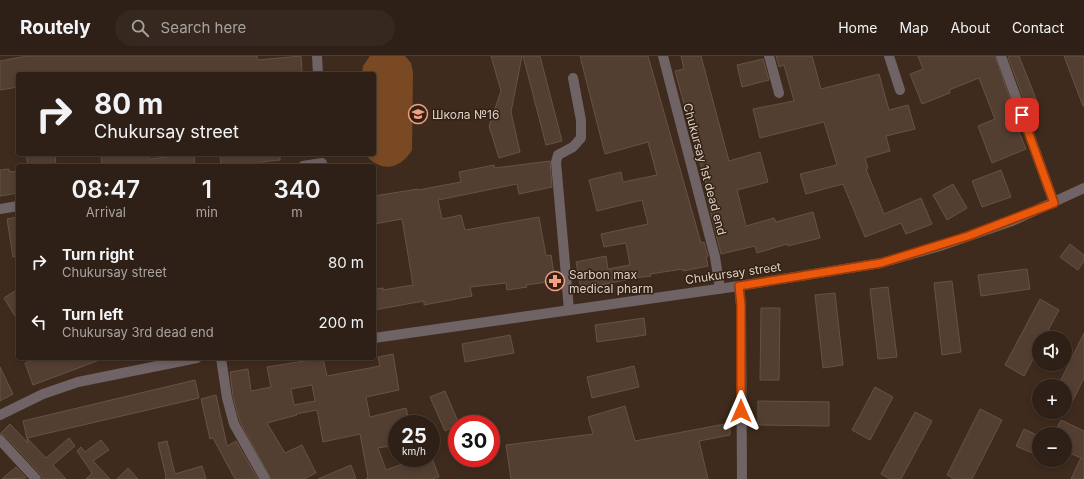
<!DOCTYPE html>
<meta charset="utf-8">
<style>
:root{--surface:#2e2016;--page:#36281f;--text:#f1f3f6;--muted:#a7a3a1;--line:#493e35}
body{margin:0;font-family:Inter,sans-serif;background:var(--page);color:var(--text);height:100vh;display:flex;flex-direction:column;font-size:15px;white-space:nowrap}
*{box-sizing:border-box;margin:0}
p{font-size:13px;color:var(--muted)}
.icon{flex:none;width:22px;height:22px;fill:none;stroke:currentColor;stroke-width:2;stroke-linecap:round;stroke-linejoin:round}
.map{position:relative;flex:1;overflow:hidden}
.sheet{position:absolute;left:16px;top:108px;width:360px;height:196px;display:flex;flex-direction:column;background:var(--surface);border-radius:4px;box-shadow:0 2px 6px #0003,0 0 0 1px var(--line)}
.sheet>*{flex:none}
.hud{position:absolute;left:16px;top:16px;width:360px;height:84px;border-radius:4px;box-shadow:0 2px 6px #0003,0 0 0 1px var(--line);background:#2e2016;color:var(--text);overflow:hidden}
.fabs{position:absolute;left:1032px;top:275px;display:grid;gap:8px}
.fabs a{display:grid;place-items:center;width:40px;height:40px;border-radius:50%;background:var(--surface);box-shadow:0 2px 6px #0003,0 0 0 1px var(--line);font-size:20px}
.speed{position:absolute;left:388px;top:359px;display:flex;gap:8px;font-size:20px;font-weight:700;text-align:center}
.speed>*{display:grid;place-content:center;width:52px;height:52px;border-radius:50%;background:var(--surface);box-shadow:0 2px 6px #0003,0 0 0 1px var(--line);line-height:1}
.speed small{font-size:10px;font-weight:400}
.speed .limit{border:6px solid #d22;background:#fff;color:#111}
.pin{position:absolute;display:grid;place-items:center;width:34px;height:34px;color:#fff;margin:-17px;border-radius:8px;box-shadow:0 2px 6px #0006}
.me{position:absolute;width:44px;margin:-22px;rotate:0deg;stroke-linejoin:round;filter:drop-shadow(0 0 3px #0008)}
.turn{display:flex;align-items:center;gap:14px;height:84px;padding:0 12px;font-size:18px}
.turn .icon{width:52px;height:52px;stroke-width:2.5}
.turn b{display:block;font-size:28px;line-height:34px}
.eta{display:flex;justify-content:space-evenly;align-items:center;height:68px;text-align:center}
.eta b{font-size:24px;font-weight:600;line-height:28px}
ul{padding:0;list-style:none}
li{display:flex;align-items:center;gap:12px;height:60px;padding:0 12px}
li div{flex:1}
li b{display:block;font-size:15px}
li em{font-style:normal}
header{display:flex;align-items:center;gap:24px;box-sizing:border-box;height:56px;padding:0 20px;background:var(--surface);border-bottom:1px solid var(--line)}
header strong{font-size:19px}
nav{display:flex;gap:22px;margin-inline-start:auto;font-size:14px}
.search{width:280px;height:36px;background:var(--page);display:flex;align-items:center;gap:10px;box-sizing:border-box;padding:0 14px;border-radius:22px;color:var(--muted);font-size:15px}
.map>svg:first-child{display:block}
</style>
<header>
<strong>Routely</strong>
<div class="search"><svg class="icon" aria-label="search" viewBox="0 0 24 24"><circle cx="10" cy="10" r="6"/><path d="M15 15l6 6"/></svg>Search here</div>
<nav><a>Home</a><a>Map</a><a>About</a><a>Contact</a></nav>
</header>
<div class="map">
<svg width="1084" height="423" viewBox="0 0 1084 423">
<rect width="100%" height="100%" fill="#3e2b1d"/>
<path fill="#794923" d="M 370,0 L 405,0 L 411,7 L 413,16 L 412,94 C 400,114 380,117 365,98 L 374,98 L 374,18 L 362,18 L 363,10 Z"/>
<path fill="#533f31" stroke="#675244" fill-rule="evenodd" d="M 27,0 L 257,0 L 258,4 L 301,0 L 302,15 L 274,18 L 119,18 L 119,16 L 106,18 L 18,18 L 18,31 L 0,34 L 0,5 Z
M 491,0 L 522,0 L 511,56 L 520,96 L 499,102 L 489,70 L 501,35 Z
M 523,0 L 540,0 L 562,85 L 546,89 Z
M 580,0 L 648,0 L 701,187 L 704,186 L 708,200 L 706,201 L 708,210 L 683,215 L 683,213 L 650,218 L 651,220 L 635,222 L 581,233 L 576,206 L 606,200 L 608,213 L 630,209 L 626,187 L 604,191 L 601,178 L 648,168 L 642,144 L 597,155 L 589,124 L 621,116 L 623,126 L 657,119 L 648,86 L 605,98 Z
M 681,0 L 701,0 L 729,105 L 760,96 L 768,126 L 737,134 L 746,170 L 774,162 L 776,166 L 813,156 L 820,182 L 788,190 L 787,188 L 757,197 L 755,190 L 721,198 L 706,137 L 708,136 L 675,15 L 684,13 Z
M 776,0 L 812,0 L 821,33 L 879,18 L 889,54 L 908,49 L 915,73 L 886,80 L 890,95 L 865,102 L 868,112 L 866,113 L 884,158 L 921,142 L 932,168 L 906,178 L 901,167 L 865,181 L 843,128 L 806,138 L 800,118 L 837,109 L 824,66 L 760,82 L 753,53 L 794,45 L 784,9 L 779,11 Z
M 918,0 L 995,0 L 1015,57 L 1012,58 L 1026,93 L 992,107 L 978,70 L 995,63 L 979,22 L 949,34 L 950,37 L 922,48 L 910,18 L 923,13 Z
M 1011,0 L 1019,0 L 1038,48 L 1027,52 L 1008,1 Z
M 1064,0 L 1084,0 L 1084,50 L 1083,50 Z
M 763,3 L 769,24 L 742,31 L 737,9 Z
M 26,98 L 55,98 L 56,110 L 28,110 Z
M 119,98 L 148,98 L 149,103 L 194,98 L 195,110 L 102,110 L 101,100 Z
M 220,98 L 280,98 L 280,104 L 261,106 L 261,110 L 221,110 Z
M 550,105 L 552,131 L 519,138 L 517,128 L 438,144 L 442,163 L 461,159 L 465,174 L 539,161 L 546,200 L 551,199 L 555,225 L 526,229 L 527,231 L 507,234 L 506,227 L 470,231 L 472,240 L 424,249 L 424,245 L 374,254 L 374,233 L 383,232 L 383,234 L 413,229 L 402,163 L 374,168 L 374,140 L 418,133 L 418,134 L 461,126 L 459,116 L 494,109 L 495,112 Z
M 9,113 L 9,116 L 18,115 L 18,137 L 0,140 L 0,114 Z
M 1001,114 L 1011,141 L 982,151 L 972,125 Z
M 953,128 L 967,152 L 947,164 L 933,139 Z
M 18,161 L 18,200 L 13,201 L 7,163 Z
M 1070,188 L 1084,199 L 1084,205 L 1078,214 L 1060,201 Z
M 1027,213 L 1030,233 L 981,240 L 978,219 Z
M 952,225 L 961,296 L 942,299 L 934,227 Z
M 888,231 L 897,301 L 878,303 L 870,233 Z
M 18,233 L 18,265 L 4,242 Z
M 835,237 L 843,309 L 823,312 L 815,239 Z
M 1040,243 L 1059,254 L 1044,282 L 1039,282 L 1039,292 L 1024,320 L 1005,309 Z
M 761,252 L 780,252 L 779,324 L 760,324 Z
M 644,262 L 646,279 L 597,286 L 595,269 Z
M 1084,277 L 1084,322 L 1072,346 L 1065,343 L 1065,330 L 1058,330 Z
M 510,279 L 514,297 L 465,306 L 462,288 Z
M 393,298 L 399,334 L 366,341 L 370,361 L 406,352 L 410,368 L 397,368 L 397,389 L 378,392 L 386,414 L 419,402 L 432,402 L 439,421 L 432,423 L 366,423 L 368,421 L 360,378 L 323,386 L 317,354 L 296,358 L 297,359 L 267,367 L 285,397 L 302,389 L 316,417 L 304,423 L 271,423 L 240,366 L 233,341 L 230,316 L 248,313 L 251,335 L 271,331 L 267,311 L 323,302 L 327,320 L 380,310 L 378,301 ZM 312,329 L 315,345 L 294,349 L 291,333 Z
M 38,302 L 105,302 L 33,329 L 25,307 Z
M 634,310 L 639,331 L 592,342 L 587,321 Z
M 0,311 L 13,338 L 0,345 Z
M 195,324 L 199,342 L 27,382 L 46,402 L 69,382 L 75,390 L 53,409 L 66,423 L 43,423 L 41,419 L 5,380 L 0,378 L 10,368 L 28,387 L 23,365 Z
M 875,331 L 893,341 L 870,384 L 852,374 Z
M 445,335 L 459,368 L 445,375 L 430,341 Z
M 216,339 L 227,390 L 236,385 L 258,423 L 235,423 L 213,382 L 210,383 L 201,343 Z
M 758,345 L 829,346 L 829,370 L 758,369 Z
M 625,350 L 635,385 L 730,367 L 730,379 L 699,385 L 708,423 L 511,423 L 506,389 L 593,378 L 588,361 Z
M 980,353 L 1002,364 L 972,423 L 954,423 L 947,419 Z
M 915,356 L 932,365 L 901,423 L 890,423 L 881,418 Z
M 1061,364 L 1084,375 L 1084,423 L 1071,423 L 1081,402 L 1065,395 L 1065,378 L 1054,378 Z
M 1024,373 L 1039,380 L 1039,400 L 1016,390 Z
M 101,384 L 109,394 L 93,405 L 110,423 L 86,423 L 92,417 L 77,395 L 81,391 L 85,396 Z
M 167,385 L 175,418 L 202,410 L 206,423 L 165,423 L 166,420 L 158,387 Z
M 351,409 L 356,423 L 318,423 Z
M 16,411 L 26,422 L 2,423 Z
M 128,412 L 138,423 L 117,423 Z"/>
<g fill="none" stroke-linecap="round" stroke-linejoin="round">
<path stroke="#6f6365" stroke-width="10" d="M 317,0 L 318,18
M 663,0 L 715,201 L 720,233
M 769,0 L 779,37
M 889,0 L 900,34
M 1001,0 L 1054,147
M 303,110 L 322,107
M 0,153 L 18,150
M 739,230 L 741,249 L 742,423
M 569,254 L 556,106 L 558,99 L 573,91 L 581,82 L 581,64 L 573,22
M 374,282 L 739,230 L 881,207 L 940,190 L 1012,165 L 1084,132
M 221,302 L 227,342 L 234,368 L 265,423
M 0,359 L 43,338 L 78,326 L 197,302
M 0,384 L 36,423"/>
</g>
<g fill="none" stroke-linecap="round" stroke-linejoin="round">
<g stroke="#983908" stroke-width="10">
<path id="route" d="M 741,355 L 741,249 L 739,230 L 881,207 L 968,180 L 1054,147 L 1022,59"/>
</g>
<use href="#route" stroke="#ea580c" stroke-width="7"/>
</g>
<defs>
<g id="school-ring" transform="scale(1)"><circle r="9.5" fill="#332114" stroke="#f39f84" stroke-width="1.5"/><path d="M0-5L7-2L0 1L-7-2ZM-4 1L0 2.5L4 1V4Q0 6-4 4Z" fill="#f39f84"/></g>
<g id="pharmacy-ring" transform="scale(1)"><circle r="9.5" fill="#332114" stroke="#f39f84" stroke-width="1.5"/><path d="M-2-6h4v4h4v4h-4v4h-4v-4h-4v-4h4Z" fill="#f39f84"/></g>
</defs>
<g fill-rule="evenodd">
<use href="#school-ring" x="418" y="58"/>
<use href="#pharmacy-ring" x="555" y="225"/>
</g>
<g text-anchor="middle" dominant-baseline="central" stroke-width="3" stroke-linejoin="round" paint-order="stroke">
<g font-size="12" fill="#ddd1c8" stroke="#332114" text-anchor="start">
<text x="432" y="58">Школа №16</text>
<text x="569" y="218">Sarbon max<tspan x="569" dy="14">medical pharm</tspan></text>
</g>
<g font-size="12" fill="#ddd1c8" stroke="#332114">
<text transform="translate(705 113) rotate(75)">Chukursay 1st dead end</text>
<text transform="translate(733 217) rotate(-8)">Chukursay street</text>
</g>
</g>
</svg>
<div class="fabs">
<a><svg class="icon" aria-label="sound" viewBox="0 0 24 24"><path d="M4 9h4l5-4v14l-5-4H4zM17 9q2 3 0 6"/></svg></a>
<a>+</a>
<a>−</a>
</div>
<div class="speed"><div>25<small>km/h</small></div><div class="limit">30</div></div>
<div class="pin" style="left:1022px;top:59px;background:#d93025"><svg class="icon" aria-label="arrive" viewBox="0 0 24 24"><path d="M6 21V4h12l-3 4 3 4H6"/></svg></div>
<svg class="me" style="left:741px;top:355px" viewBox="-20 -20 40 40"><path d="M0-17L14 15 0 8-14 15z" fill="#ea580c" stroke="#fff" stroke-width="4"/></svg>
<div class="hud">
<div class="turn"><svg class="icon" aria-label="right" viewBox="0 0 24 24"><path d="M7 20v-9h11M14 6l5 5-5 5"/></svg><div><b>80 m</b>Chukursay street</div></div>
</div>
<section class="sheet">
<div class="eta">
<div><b>08:47</b><p>Arrival</p></div>
<div><b>1</b><p>min</p></div>
<div><b>340</b><p>m</p></div>
</div>
<ul>
<li><svg class="icon" aria-label="right" viewBox="0 0 24 24"><path d="M7 20v-9h11M14 6l5 5-5 5"/></svg><div><b>Turn right</b><p>Chukursay street</p></div><em>80 m</em></li>
<li><svg class="icon" aria-label="left" viewBox="0 0 24 24"><path d="M17 20v-9H6M10 6l-5 5 5 5"/></svg><div><b>Turn left</b><p>Chukursay 3rd dead end</p></div><em>200 m</em></li>
</ul>
</section>
</div>
